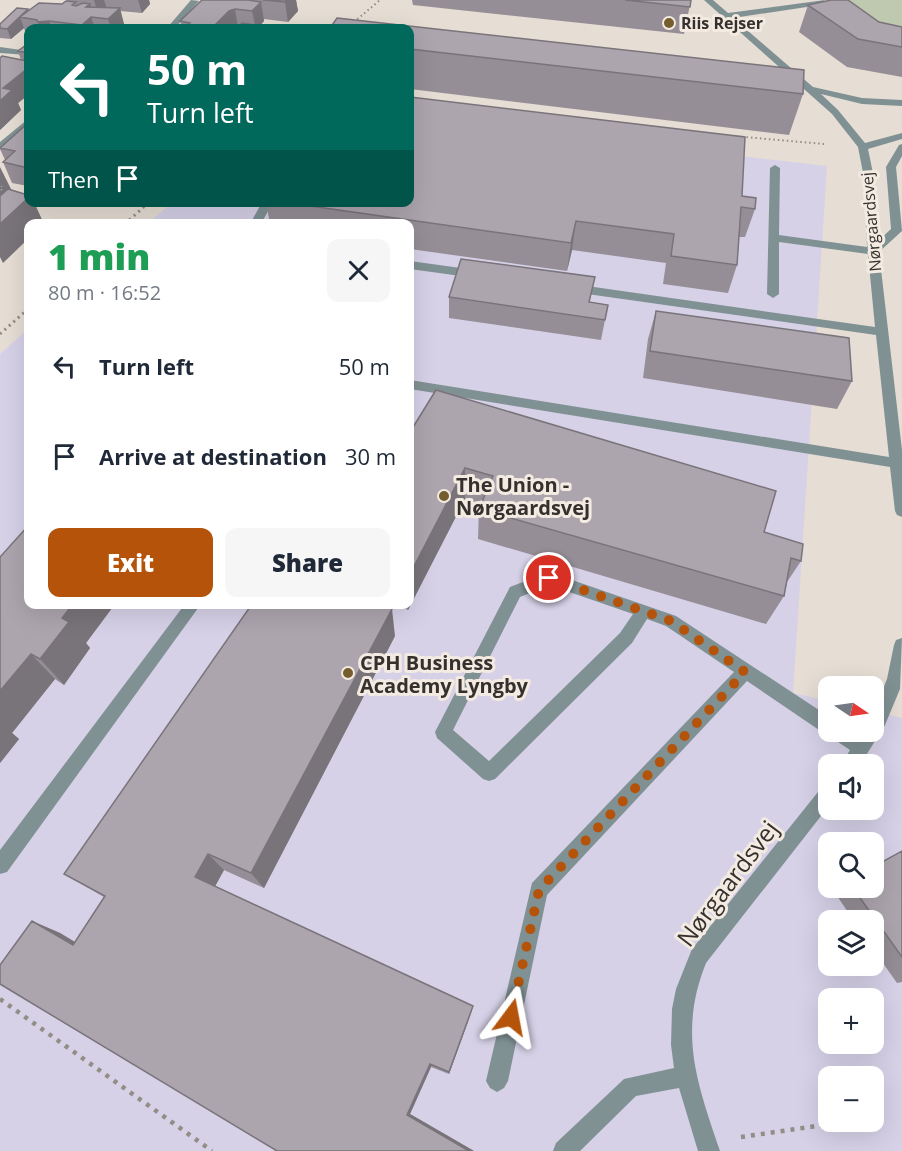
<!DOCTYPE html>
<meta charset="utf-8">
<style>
:root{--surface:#fff;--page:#f6f6f7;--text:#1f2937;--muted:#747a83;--accent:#b45309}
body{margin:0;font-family:"Open Sans",sans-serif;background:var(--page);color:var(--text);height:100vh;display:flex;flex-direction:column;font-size:22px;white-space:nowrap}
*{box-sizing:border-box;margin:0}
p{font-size:20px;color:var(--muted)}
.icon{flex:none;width:33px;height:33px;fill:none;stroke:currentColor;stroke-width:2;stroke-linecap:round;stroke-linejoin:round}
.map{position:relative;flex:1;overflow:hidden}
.panel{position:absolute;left:24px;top:219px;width:390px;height:390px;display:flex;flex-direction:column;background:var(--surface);border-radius:12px;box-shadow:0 6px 24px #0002}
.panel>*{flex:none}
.banner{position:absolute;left:24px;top:24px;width:390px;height:183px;border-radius:12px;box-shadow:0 6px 24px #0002;background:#00695c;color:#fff;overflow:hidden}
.needle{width:39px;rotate:103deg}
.tools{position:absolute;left:818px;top:676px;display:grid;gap:12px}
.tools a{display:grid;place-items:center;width:66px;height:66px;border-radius:12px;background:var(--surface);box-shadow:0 6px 24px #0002;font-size:30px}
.pin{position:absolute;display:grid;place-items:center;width:51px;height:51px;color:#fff;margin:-26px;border:3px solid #fff;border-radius:50%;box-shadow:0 2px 6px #0007}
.me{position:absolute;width:66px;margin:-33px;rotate:13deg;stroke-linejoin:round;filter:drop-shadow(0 0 4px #0008)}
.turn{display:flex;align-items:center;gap:21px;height:126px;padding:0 24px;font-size:27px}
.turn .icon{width:78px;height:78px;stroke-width:2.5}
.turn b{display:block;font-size:42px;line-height:51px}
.then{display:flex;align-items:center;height:57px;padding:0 24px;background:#0003;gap:12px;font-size:22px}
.round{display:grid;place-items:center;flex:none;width:63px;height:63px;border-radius:12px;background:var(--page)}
.headline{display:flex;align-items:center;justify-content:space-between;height:102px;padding:0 24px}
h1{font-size:36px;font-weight:800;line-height:45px;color:#1e9e55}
.action{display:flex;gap:12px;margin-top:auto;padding:12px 24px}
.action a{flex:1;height:69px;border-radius:12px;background:var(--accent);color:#fff;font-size:24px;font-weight:800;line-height:69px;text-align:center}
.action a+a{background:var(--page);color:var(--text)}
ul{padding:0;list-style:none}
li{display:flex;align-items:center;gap:18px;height:90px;padding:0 24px}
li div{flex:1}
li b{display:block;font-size:22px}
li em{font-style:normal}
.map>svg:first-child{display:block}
</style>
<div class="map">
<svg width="902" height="1151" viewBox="0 0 902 1151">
<rect width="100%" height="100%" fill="#e6ddd4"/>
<path fill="#d6d1e7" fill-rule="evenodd" d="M 410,118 L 827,166 L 793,693 L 828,701 L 828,732 L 873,732 L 873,711 L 902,718 L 902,1151 L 0,1151 L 0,354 L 28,329 L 28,604 L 410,604 L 410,224 L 148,223 L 172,203 L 410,202 ZM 828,765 L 873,765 L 873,810 L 828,810 ZM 828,843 L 873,843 L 873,888 L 828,888 ZM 828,921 L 873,921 L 873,966 L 828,966 ZM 828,999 L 873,999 L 873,1044 L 828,1044 ZM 828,1077 L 873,1077 L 873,1122 L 828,1122 Z"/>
<path fill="#bec9af" d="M 845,0 L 902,0 L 902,28 L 888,32 Z"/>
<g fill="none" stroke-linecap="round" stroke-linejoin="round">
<path stroke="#938d87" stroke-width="2" stroke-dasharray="1.5 3" stroke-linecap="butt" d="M 347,28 L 380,0
M 733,136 L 824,144"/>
<path stroke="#938d87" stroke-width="3" stroke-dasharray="2 4" stroke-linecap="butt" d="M 125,224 L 149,202
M 0,334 L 28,309"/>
<path stroke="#938d87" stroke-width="4.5" stroke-dasharray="4 6" stroke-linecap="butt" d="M 0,999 L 212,1151
M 741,1137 L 844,1122"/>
<path fill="#809194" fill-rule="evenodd" d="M 191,0 L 199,1 L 175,28 L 167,28 Z
M 704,0 L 713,0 L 728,13 L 825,0 L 820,5 L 733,18 L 813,87 L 862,98 L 902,100 L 902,106 L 862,104 L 821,94 L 838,110 L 865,143 L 902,133 L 902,139 L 868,149 L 875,183 L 878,241 L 891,229 L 886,167 L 899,145 L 902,144 L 902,156 L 896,167 L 902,231 L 879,252 L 902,450 L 902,517 L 897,515 L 895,511 L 890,467 L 410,389 L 410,380 L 889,457 L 876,335 L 573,292 L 567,288 L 573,284 L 875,327 L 868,254 L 779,242 L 779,294 L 773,298 L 767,294 L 770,168 L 775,165 L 780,168 L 779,235 L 867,247 L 865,183 L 858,147 L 832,114 Z
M 0,47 L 28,51 L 28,55 L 0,53 Z
M 28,119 L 28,127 L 0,150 L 0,142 Z
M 262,202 L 273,202 L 261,224 L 250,224 Z
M 410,261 L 475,270 L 481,274 L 475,278 L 410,269 Z
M 549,572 L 676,616 L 828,716 L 828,732 L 852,732 L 859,736 L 862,732 L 873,732 L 873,714 L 887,679 L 894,645 L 896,640 L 902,638 L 900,689 L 885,725 L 860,765 L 841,765 L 850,750 L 832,738 L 830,733 L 822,732 L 747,681 L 547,895 L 508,1081 L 504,1088 L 497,1092 L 490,1088 L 486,1081 L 532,883 L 734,672 L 666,626 L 647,619 L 632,643 L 495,779 L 489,781 L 483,779 L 437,738 L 435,732 L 510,587 ZM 549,585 L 633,614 L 620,633 L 489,761 L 453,730 L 520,597 Z
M 185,604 L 201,604 L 7,872 L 0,874 L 0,850 Z
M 828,784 L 828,807 L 706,963 C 678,1033 697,1083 720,1151 L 698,1151 L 679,1088 L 636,1096 L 580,1151 L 553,1151 L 556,1143 L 624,1079 L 674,1068 L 671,1045 L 672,1009 L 676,989 L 692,949 L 822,787 Z"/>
</g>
<path fill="#958e96" d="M 67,0 L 149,0 L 150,4 L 142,13 L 120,11 L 125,28 L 28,28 L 28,37 L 27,37 L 24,28 L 11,39 L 0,38 L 0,24 L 29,11 L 62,4 L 67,1 Z
M 202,0 L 296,0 L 298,11 L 288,22 L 264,19 L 264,21 L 258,28 L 182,28 L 180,21 Z
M 412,0 L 691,0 L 684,34 L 413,5 Z
M 808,5 L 902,27 L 902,77 L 847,67 L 799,32 Z
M 410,28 L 803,94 L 789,135 L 410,89 Z
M 28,45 L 28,95 L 18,103 L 21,110 L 0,130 L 21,60 L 18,51 Z
M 28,123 L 28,186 L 12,183 L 3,162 L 5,160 L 0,149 L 0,148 Z
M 742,196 L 755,209 L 745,237 L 739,237 L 737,265 L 728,293 L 663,284 L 666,263 L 572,250 L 567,271 L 410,249 L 410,224 L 270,224 L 266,202 L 410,202 Z
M 449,297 L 590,302 L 608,305 L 601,340 L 449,318 Z
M 656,311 L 852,381 L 837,409 L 643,378 L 648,339 Z
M 410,432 L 764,532 L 801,561 L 787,582 L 784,596 L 766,624 L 478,539 L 479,509 L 481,504 L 465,499 L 408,610 L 394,604 L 410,604 Z
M 28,604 L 115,604 L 86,643 L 90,648 L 64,685 L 55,679 L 12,733 L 19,739 L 0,763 Z
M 395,636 L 264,888 L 224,870 L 215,886 L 471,1013 L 449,1074 L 431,1067 L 410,1114 L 474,1151 L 277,1151 L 32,921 L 60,933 L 75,942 L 104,897 L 64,874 Z
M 902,851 L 902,982 L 897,983 L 873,949 L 873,921 L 854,921 L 833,890 L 836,888 L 873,888 Z"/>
<path fill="#79747a" d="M 94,0 L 104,0 L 107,9 L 99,18 Z
M 138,0 L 149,0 L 150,4 L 142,13 Z
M 287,0 L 296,0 L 298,11 L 288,22 L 285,2 Z
M 261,2 L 264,21 L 258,28 L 252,28 L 255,25 L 252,11 Z
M 90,4 L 95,17 L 91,17 L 95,28 L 83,28 L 82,25 L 86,7 Z
M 120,8 L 125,28 L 111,28 L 108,19 Z
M 28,9 L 32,19 L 20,17 L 24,28 L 11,39 L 7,29 Z
M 235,9 L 238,28 L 212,28 L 229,11 Z
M 49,21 L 52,28 L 40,28 L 38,22 Z
M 28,68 L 28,95 L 18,103 L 21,110 L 0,130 L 0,101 L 3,88 Z
M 0,167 L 12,191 L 28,198 L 28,202 L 34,202 L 44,224 L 28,224 L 28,239 L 3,263 L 0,257 Z
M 576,221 L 572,250 L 567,271 L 571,243 Z
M 465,468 L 465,499 L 408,610 L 407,604 L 410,604 L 410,574 Z
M 73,604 L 115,604 L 86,643 L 90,648 L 64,685 L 40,659 L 62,618 Z
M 392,609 L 395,636 L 264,888 L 251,873 Z
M 31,654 L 55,679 L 12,733 L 19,739 L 0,763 L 0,691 Z
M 208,854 L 224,870 L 212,892 L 195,877 Z
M 32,921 L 60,933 L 98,956 L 73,945 Z
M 473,1006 L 471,1013 L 449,1074 L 449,1072 Z
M 430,1064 L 431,1067 L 410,1114 L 474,1151 L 469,1151 L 407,1115 Z"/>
<path fill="#ada5ae" stroke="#79747a" stroke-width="1.5" d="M 202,0 L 248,0 L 261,2 L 252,11 L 235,9 L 229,11 L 212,28 L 184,28 L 190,23 L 180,21 Z
M 263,0 L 287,0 L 285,2 Z
M 625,0 L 691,0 L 690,7 Z
M 831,0 L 848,0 L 879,22 L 902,27 L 902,47 L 858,39 L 808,5 Z
M 66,1 L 76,2 L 72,5 L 76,6 L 83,3 L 90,4 L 86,7 L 120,8 L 108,19 L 91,17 L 82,25 L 49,21 L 38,22 L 37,20 L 20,17 L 39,3 L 62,4 Z
M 17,8 L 28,9 L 7,29 L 0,28 L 0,24 Z
M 337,18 L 804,70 L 803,94 L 410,49 L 410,28 L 330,28 Z
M 242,23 L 255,25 L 252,28 L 237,28 Z
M 26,45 L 28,45 L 28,53 L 18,51 Z
M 2,56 L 27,61 L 28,60 L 28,68 L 3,88 L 12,90 L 0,101 L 0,58 Z
M 410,97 L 745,137 L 742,196 L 756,198 L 755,209 L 741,207 L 737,265 L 671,256 L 674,234 L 576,221 L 571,243 L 282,202 L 410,202 Z
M 28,123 L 28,168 L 3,162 L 15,151 L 0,148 Z
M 0,185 L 4,186 L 1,188 L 4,189 L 0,193 Z
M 8,189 L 28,195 L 28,198 L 0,224 L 0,196 Z
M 461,259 L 595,277 L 589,302 L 608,305 L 605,320 L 449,297 Z
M 656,311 L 849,338 L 852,381 L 650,351 Z
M 436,390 L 776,491 L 764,532 L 803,544 L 801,561 L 791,558 L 784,596 L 479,509 L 493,476 L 465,468 L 410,574 L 410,432 Z
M 28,526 L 28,604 L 73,604 L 62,618 L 69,622 L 40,659 L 31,654 L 0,691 L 0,557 Z
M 252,604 L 379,604 L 392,609 L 251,873 L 208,854 L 195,877 L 473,1006 L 449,1072 L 430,1064 L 407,1115 L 469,1151 L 277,1151 L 0,984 L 0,965 L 32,921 L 73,945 L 105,896 L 64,874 Z
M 902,851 L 902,957 L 853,888 L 873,888 L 873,867 Z"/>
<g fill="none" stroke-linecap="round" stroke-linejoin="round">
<path stroke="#b45309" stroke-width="10" stroke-dasharray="0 18" d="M 511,1017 L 539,890 L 745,672 L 671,621 L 549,578"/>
</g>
<g fill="#755d2d" stroke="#f3eae1" stroke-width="2">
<circle cx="669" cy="23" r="6"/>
<circle cx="444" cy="496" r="6"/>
<circle cx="348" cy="673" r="6"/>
</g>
<g text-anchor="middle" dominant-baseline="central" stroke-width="6" stroke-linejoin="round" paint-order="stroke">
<g font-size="16" font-weight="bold" fill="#34302d" stroke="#f3eae1" text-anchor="start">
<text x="681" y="23">Riis Rejser</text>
</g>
<g font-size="16" fill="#34302d" stroke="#f3eae1">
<text transform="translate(871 222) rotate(-95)">Nørgaardsvej</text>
</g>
<g font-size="20" font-weight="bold" fill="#34302d" stroke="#f3eae1" text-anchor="start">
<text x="456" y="484">The Union -<tspan x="456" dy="23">Nørgaardsvej</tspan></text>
<text x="360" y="662">CPH Business<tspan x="360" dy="23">Academy Lyngby</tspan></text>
</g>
<g font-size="24" fill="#34302d" stroke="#f3eae1">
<text transform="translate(727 883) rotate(-53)">Nørgaardsvej</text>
</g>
</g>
</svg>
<div class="tools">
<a><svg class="needle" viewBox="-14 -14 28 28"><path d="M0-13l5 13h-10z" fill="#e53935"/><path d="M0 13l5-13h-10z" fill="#747a83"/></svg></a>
<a><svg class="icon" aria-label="sound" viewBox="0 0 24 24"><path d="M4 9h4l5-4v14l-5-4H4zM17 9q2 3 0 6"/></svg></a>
<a><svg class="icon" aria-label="search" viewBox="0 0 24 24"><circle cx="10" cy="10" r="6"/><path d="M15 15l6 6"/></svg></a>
<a><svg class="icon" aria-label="layers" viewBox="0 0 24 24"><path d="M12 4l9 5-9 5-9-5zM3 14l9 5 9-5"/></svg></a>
<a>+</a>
<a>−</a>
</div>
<div class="pin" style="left:549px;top:578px;background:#d93025"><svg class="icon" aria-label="arrive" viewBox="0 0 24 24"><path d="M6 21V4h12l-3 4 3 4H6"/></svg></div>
<svg class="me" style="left:511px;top:1017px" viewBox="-20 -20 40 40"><path d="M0-17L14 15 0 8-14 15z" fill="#b45309" stroke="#fff" stroke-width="4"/></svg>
<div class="banner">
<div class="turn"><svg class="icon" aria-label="left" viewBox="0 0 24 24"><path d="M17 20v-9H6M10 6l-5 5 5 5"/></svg><div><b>50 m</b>Turn left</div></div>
<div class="then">Then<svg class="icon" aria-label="arrive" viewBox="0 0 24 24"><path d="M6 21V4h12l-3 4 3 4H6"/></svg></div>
</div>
<section class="panel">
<div class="headline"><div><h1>1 min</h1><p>80 m · 16:52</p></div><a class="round"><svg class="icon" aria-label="close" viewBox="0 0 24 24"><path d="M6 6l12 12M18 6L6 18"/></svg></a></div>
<ul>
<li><svg class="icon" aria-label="left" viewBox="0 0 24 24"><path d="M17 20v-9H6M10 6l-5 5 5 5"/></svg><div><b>Turn left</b></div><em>50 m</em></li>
<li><svg class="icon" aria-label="arrive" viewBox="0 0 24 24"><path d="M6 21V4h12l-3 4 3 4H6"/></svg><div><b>Arrive at destination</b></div><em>30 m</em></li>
</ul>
<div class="action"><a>Exit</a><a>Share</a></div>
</section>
</div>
